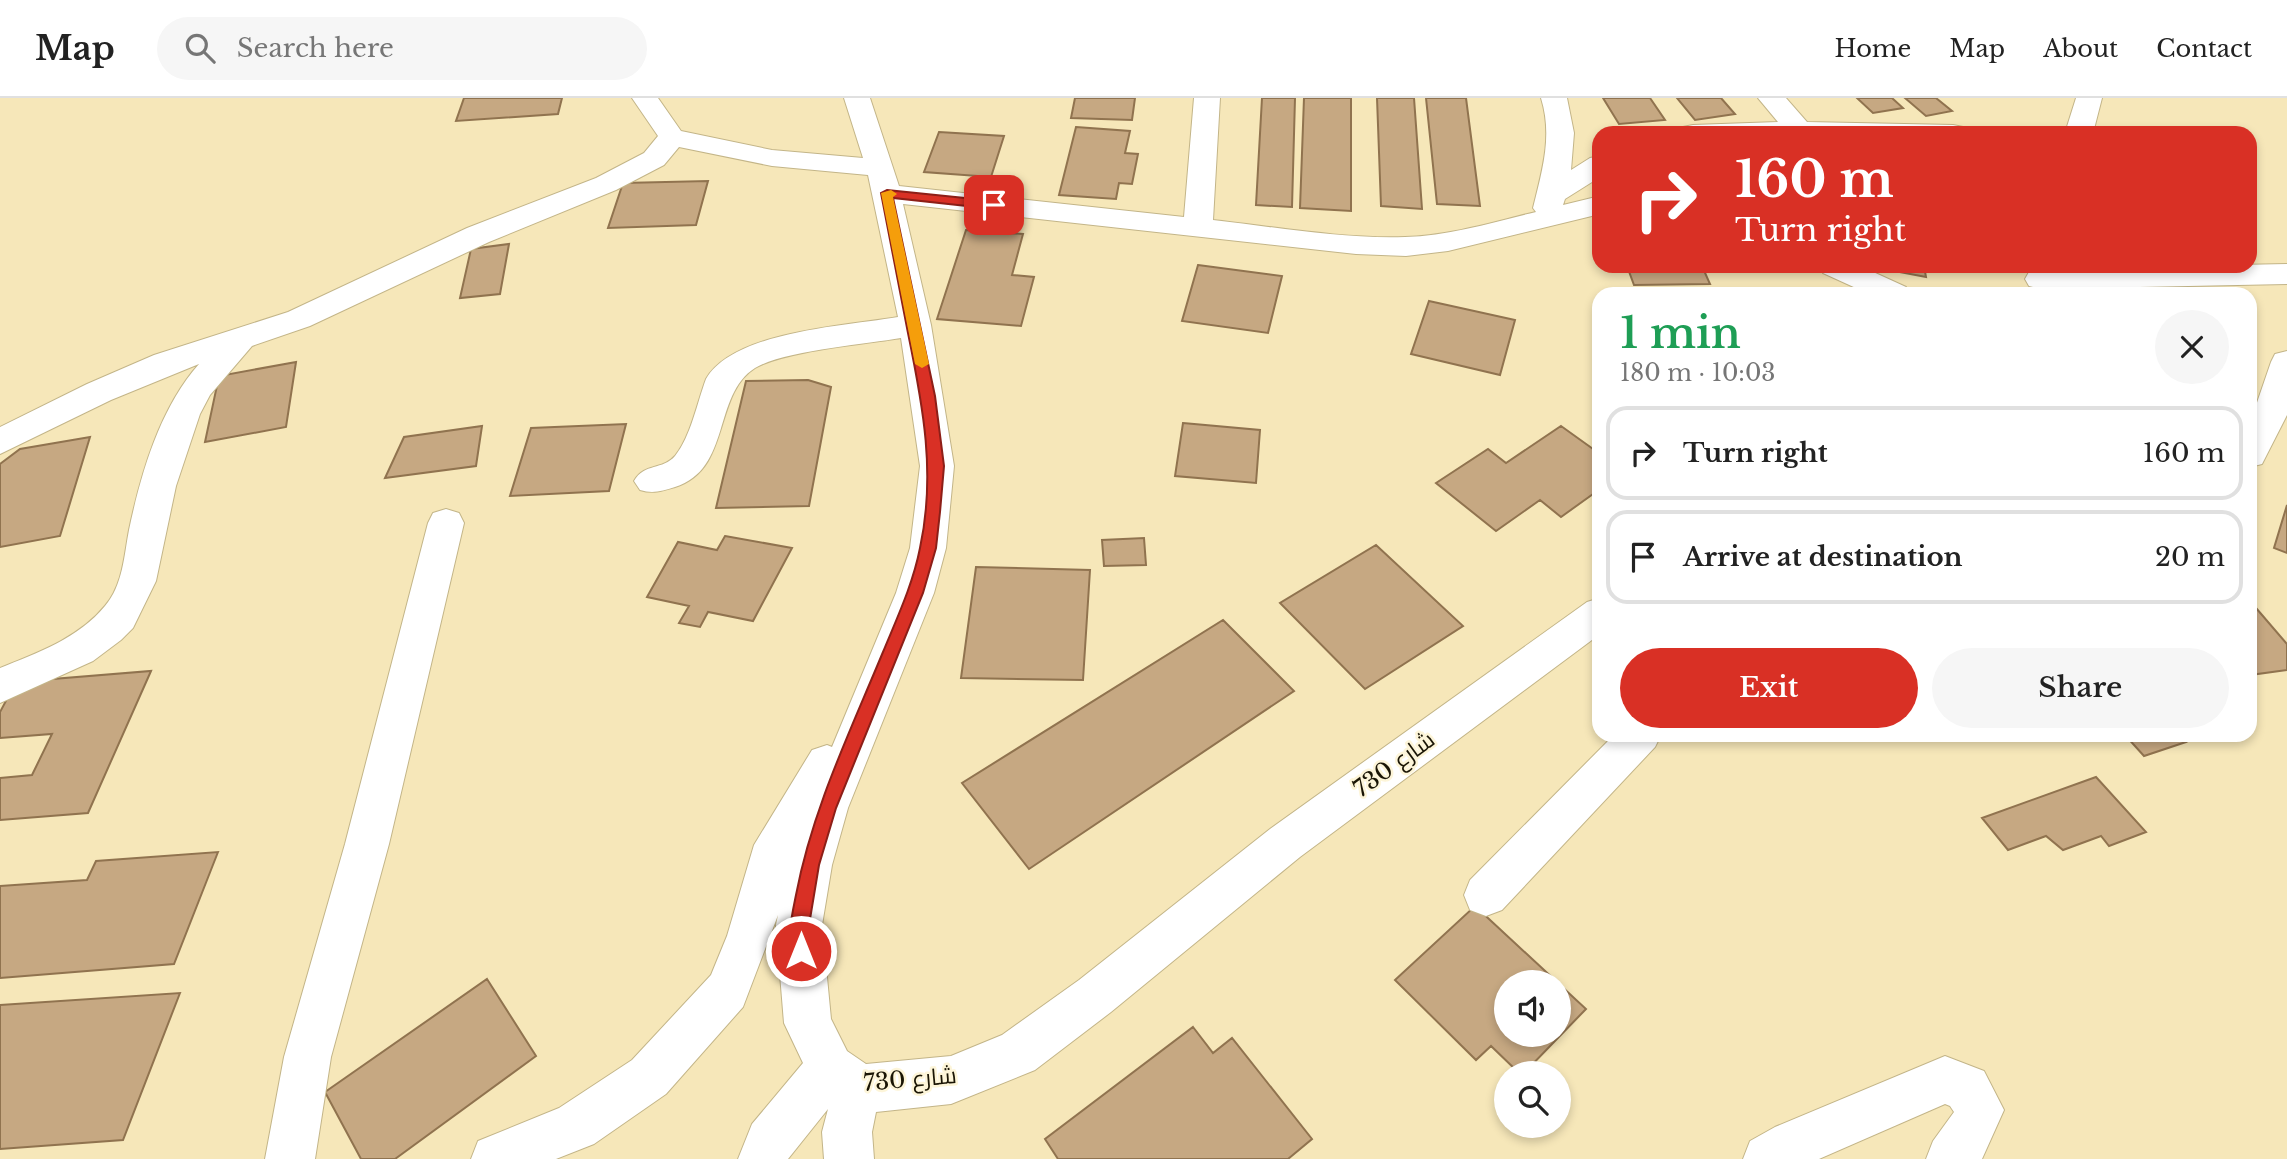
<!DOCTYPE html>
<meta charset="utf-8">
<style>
:root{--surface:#fff;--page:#f6f6f6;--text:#222;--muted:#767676;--line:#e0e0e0;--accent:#d93025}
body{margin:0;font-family:"Libre Baskerville",Cairo,serif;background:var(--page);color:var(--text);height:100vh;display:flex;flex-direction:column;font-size:26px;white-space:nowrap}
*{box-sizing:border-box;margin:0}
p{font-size:23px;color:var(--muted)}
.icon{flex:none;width:38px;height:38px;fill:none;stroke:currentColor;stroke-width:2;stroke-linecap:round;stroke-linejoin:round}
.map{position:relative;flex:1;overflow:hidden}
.sheet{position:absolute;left:1592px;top:189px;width:665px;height:455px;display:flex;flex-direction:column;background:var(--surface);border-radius:21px;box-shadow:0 4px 10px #0003}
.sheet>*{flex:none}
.hud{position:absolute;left:1592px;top:28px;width:665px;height:147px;border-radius:21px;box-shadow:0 4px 10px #0003;background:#d93025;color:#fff;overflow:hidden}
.fabs{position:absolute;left:1494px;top:872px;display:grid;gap:14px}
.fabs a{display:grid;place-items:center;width:77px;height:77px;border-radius:50%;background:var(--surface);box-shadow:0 4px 10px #0003;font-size:35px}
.pin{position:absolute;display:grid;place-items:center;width:60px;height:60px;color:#fff;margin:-30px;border-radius:14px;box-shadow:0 4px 10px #0006}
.me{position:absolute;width:77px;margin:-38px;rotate:0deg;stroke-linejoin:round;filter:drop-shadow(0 0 5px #0008)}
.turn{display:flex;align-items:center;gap:24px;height:147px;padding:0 28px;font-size:32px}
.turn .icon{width:91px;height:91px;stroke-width:2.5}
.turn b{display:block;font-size:49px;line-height:60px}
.round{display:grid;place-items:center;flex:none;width:74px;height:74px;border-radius:37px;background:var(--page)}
.head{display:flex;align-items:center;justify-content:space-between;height:119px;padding:0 28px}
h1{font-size:42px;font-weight:600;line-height:52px;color:#1e9e55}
.action{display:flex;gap:14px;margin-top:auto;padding:14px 28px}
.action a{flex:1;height:80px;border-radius:42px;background:var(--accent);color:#fff;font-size:28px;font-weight:600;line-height:80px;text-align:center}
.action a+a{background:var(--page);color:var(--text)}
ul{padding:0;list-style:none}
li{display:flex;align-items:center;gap:21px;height:94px;margin:0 14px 10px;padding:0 14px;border:4px solid var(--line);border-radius:21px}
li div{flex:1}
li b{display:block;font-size:26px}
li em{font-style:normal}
header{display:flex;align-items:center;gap:42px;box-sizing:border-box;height:98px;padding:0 35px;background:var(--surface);border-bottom:2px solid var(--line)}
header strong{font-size:33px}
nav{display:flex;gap:38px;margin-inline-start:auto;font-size:24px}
.search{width:490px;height:63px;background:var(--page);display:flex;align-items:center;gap:18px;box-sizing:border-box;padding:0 24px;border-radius:38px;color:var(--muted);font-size:26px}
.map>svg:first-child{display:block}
</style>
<header>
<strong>Map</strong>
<div class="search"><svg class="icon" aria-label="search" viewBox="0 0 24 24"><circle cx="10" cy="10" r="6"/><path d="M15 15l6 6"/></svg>Search here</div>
<nav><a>Home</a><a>Map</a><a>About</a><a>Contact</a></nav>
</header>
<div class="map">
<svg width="2287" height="1061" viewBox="0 0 2287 1061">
<rect width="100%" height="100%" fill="#f6e7b9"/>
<path fill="#c6a882" stroke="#90734f" stroke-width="2" d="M 464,0 L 562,0 L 558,16 L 456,23 Z
M 1075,0 L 1135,0 L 1132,22 L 1071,20 Z
M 1262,0 L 1295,0 L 1292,109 L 1256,107 Z
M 1304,0 L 1351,0 L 1351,113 L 1300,110 Z
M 1377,0 L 1414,0 L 1422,111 L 1381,108 Z
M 1426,0 L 1466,0 L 1480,108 L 1437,106 Z
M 1603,0 L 1650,0 L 1665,22 L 1619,26 Z
M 1677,0 L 1721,0 L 1735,16 L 1695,22 Z
M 1857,0 L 1892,0 L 1903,10 L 1873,15 Z
M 1905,0 L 1936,0 L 1952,13 L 1926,18 Z
M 1076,29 L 1130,33 L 1125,55 L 1138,56 L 1132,86 L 1119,85 L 1116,101 L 1059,97 Z
M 939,34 L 1004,38 L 991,79 L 924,74 Z
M 708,83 L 696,127 L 608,130 L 623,85 Z
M 966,132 L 1023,136 L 1012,177 L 1034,179 L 1021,228 L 937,221 Z
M 509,146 L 500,196 L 460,200 L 471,151 Z
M 1198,167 L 1282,178 L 1268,235 L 1182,223 Z
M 1627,168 L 1702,168 L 1710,186 L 1634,187 Z
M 1868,168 L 1924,168 L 1926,179 Z
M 1429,203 L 1515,222 L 1500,277 L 1411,256 Z
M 296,264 L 286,329 L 205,344 L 219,278 Z
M 808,282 L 831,289 L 809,408 L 716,410 L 746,283 Z
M 1183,325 L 1260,332 L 1256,385 L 1175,378 Z
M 626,326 L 609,393 L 510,398 L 531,330 Z
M 482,328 L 476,368 L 385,380 L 404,339 Z
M 1561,328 L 1600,356 L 1600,391 L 1561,419 L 1540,402 L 1496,433 L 1436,385 L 1488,351 L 1506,365 Z
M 90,339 L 60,438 L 0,449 L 0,366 L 20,351 Z
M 2287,407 L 2287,455 L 2274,450 Z
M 725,438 L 792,450 L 753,523 L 708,514 L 700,529 L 679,525 L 689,508 L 647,499 L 678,444 L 717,452 Z
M 1144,440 L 1146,467 L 1104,468 L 1102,442 Z
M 1376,447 L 1463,528 L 1365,591 L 1280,505 Z
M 976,469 L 1090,472 L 1083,582 L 961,580 Z
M 2250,503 L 2287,546 L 2287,572 L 2250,577 Z
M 1223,522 L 1294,593 L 1029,771 L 962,685 Z
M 151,573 L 88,715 L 0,722 L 0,680 L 32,677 L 52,636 L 0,640 L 0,614 L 16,584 Z
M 2125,637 L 2179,637 L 2186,644 L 2144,658 Z
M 2096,679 L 2146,734 L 2109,748 L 2101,738 L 2063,752 L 2046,738 L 2008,752 L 1982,720 Z
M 218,754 L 174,866 L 0,880 L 0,788 L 87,782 L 96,763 Z
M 1475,808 L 1557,884 L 1507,884 L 1507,936 L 1559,936 L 1559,886 L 1586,911 L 1524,975 L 1519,975 L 1491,948 L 1476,962 L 1395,882 Z
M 487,881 L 536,958 L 395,1061 L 361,1061 L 325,994 Z
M 180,895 L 123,1042 L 0,1051 L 0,907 Z
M 1193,929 L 1213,955 L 1232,940 L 1312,1041 L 1288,1061 L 1058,1061 L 1045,1041 Z"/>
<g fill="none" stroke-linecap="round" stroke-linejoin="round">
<g stroke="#c3b588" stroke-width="2">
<path id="minor" d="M 632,0 L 658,0 L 681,33 L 772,52 L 863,60 L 844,0 L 870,0 L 899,88 L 1184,119 L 1194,0 L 1220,0 L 1213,122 C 1276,129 1341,141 1405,139 C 1449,138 1493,124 1536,114 L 1533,110 C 1542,73 1553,38 1541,0 L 1567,0 L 1574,35 L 1571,72 L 1590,60 L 1600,58 L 1600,79 L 1565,101 L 1563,107 L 1600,98 L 1600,116 L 1448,153 L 1406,158 L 1356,156 L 903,106 L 931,227 L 954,368 L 946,450 L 934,495 L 848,710 L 832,767 L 822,827 L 831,921 L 847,953 L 866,966 L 951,958 L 1002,937 L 1079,882 L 1270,731 L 1587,504 L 1600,500 L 1600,536 L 1300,759 L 1111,914 L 1035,972 L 951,1006 L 876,1014 L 872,1034 L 874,1061 L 824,1061 L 822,1034 L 828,1011 L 788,1061 L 738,1061 L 752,1026 L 803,965 L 784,925 L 776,827 L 778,817 L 743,909 L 666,996 L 594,1046 L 556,1061 L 471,1061 L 478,1043 L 559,1010 L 632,962 L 711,877 L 727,838 L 754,747 L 812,652 L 827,647 L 832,649 L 896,495 L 910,450 L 920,368 L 901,240 C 866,246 783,253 755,270 C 712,297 732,371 675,389 C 662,393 653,396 640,392 L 634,383 C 644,365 663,372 675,358 C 691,338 697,305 706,281 C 734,233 846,228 898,219 L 868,77 L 772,68 L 679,49 L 664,67 L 616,92 L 489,144 L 310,228 L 252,248 L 210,297 L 200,316 L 176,388 L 156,483 L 133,530 L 121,542 L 93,563 L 0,605 L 0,570 C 37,555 79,540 105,508 C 123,487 124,458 129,432 C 141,375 160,310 199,266 L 111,302 L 0,356 L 0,329 L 87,286 L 154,257 L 288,214 L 467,130 L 596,80 L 644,55 L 658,38 Z
M 1758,0 L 1786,0 L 1807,24 L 1953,27 L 1963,29 L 1967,35 L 1679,35 L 1683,29 L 1693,27 L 1778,24 Z
M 2076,0 L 2102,0 L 2093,35 L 2065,35 Z
M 2287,166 L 2287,186 L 2040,191 L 2029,188 L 2025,181 L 2029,174 L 2040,171 Z
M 1819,168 L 1860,168 L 1906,189 L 1911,196 L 1869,196 L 1823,175 Z
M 2287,253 L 2287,317 L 2262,366 L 2250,369 L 2250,325 L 2271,264 L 2275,256 Z
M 446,411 L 459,415 L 464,425 L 389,746 L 331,959 L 315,1061 L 265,1061 L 284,959 L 345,746 L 428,425 L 433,415 Z
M 1614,637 L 1661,637 L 1655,649 L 1502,812 L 1486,818 L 1470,812 L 1464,797 L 1470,782 Z
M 1945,958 L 1984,973 L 2004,1012 L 1982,1061 L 1926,1061 L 1933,1043 L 1954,1014 L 1950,1008 L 1945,1006 L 1819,1061 L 1743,1061 L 1750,1043 L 1775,1029 Z"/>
</g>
<use href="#minor" fill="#fff" fill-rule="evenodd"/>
</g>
<path fill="#d93025" stroke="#8d1f18" stroke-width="2" d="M 887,92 L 994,103 L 1000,107 L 994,111 L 893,100 L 935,298 L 944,368 L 940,414 L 936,450 L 923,495 L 836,710 L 819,767 L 809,827 L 810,853 L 807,860 L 801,862 L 794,860 C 786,840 792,817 796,797 C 812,712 850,634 883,554 C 897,520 913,486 920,450 C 936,376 923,308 908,235 C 899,189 890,142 881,95 Z"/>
<path fill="#f59e0b" d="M 891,92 L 897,96 L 893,99 L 929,266 L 922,270 L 915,266 L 881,95 Z"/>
<g text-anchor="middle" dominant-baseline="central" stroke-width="5" stroke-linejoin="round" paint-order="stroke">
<g font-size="23" fill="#1a1505" stroke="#fdf5d9">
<text transform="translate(1394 666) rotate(-36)">شارع 730</text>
<text transform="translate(910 981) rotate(-5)">شارع 730</text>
</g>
</g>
</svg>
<div class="fabs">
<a><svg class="icon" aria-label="sound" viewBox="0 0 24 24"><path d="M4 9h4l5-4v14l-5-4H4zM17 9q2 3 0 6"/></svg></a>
<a><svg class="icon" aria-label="search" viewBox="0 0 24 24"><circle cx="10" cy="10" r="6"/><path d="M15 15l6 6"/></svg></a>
</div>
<div class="pin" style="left:994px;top:107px;background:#d93025"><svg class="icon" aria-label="arrive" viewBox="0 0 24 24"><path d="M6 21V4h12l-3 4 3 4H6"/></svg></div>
<svg class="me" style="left:801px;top:853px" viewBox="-20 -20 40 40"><circle r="17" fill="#d93025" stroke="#fff" stroke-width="3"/><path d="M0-11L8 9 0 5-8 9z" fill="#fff"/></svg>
<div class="hud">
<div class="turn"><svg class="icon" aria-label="right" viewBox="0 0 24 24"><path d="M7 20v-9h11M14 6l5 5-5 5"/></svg><div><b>160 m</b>Turn right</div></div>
</div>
<section class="sheet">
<div class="head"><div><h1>1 min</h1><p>180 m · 10:03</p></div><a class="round"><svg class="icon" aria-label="close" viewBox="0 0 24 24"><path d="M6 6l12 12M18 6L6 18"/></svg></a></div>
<ul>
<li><svg class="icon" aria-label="right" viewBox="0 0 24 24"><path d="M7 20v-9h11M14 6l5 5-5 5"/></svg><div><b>Turn right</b></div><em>160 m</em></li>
<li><svg class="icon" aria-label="arrive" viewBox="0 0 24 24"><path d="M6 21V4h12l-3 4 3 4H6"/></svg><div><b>Arrive at destination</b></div><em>20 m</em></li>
</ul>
<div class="action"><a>Exit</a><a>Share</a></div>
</section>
</div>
